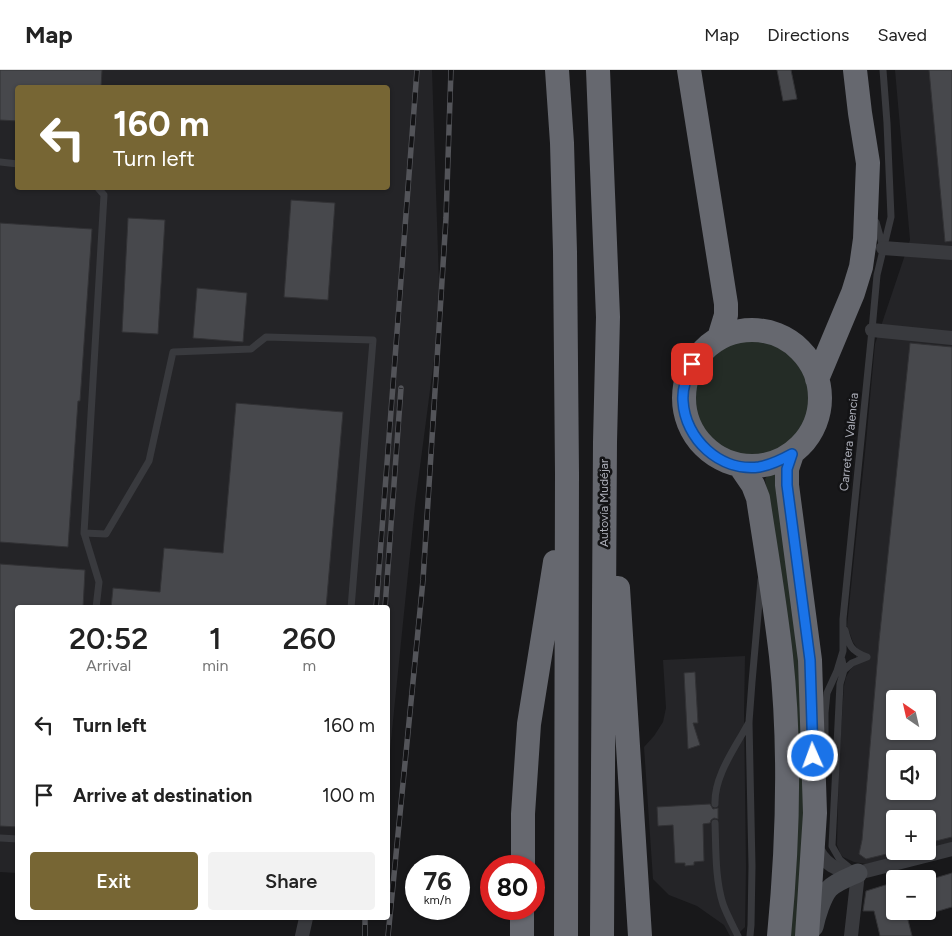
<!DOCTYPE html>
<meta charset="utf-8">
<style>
:root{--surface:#fff;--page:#f2f2f2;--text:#222;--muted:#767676;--line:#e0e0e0;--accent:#776634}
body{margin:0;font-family:Figtree,sans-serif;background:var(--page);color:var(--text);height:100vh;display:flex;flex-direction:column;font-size:19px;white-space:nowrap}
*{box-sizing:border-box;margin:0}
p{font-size:16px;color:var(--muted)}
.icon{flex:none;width:28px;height:28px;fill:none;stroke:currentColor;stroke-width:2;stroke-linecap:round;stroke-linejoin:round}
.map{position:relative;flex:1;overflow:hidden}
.details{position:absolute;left:15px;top:535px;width:375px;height:315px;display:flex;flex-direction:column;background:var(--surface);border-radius:5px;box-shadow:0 1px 4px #0004}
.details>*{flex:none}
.hud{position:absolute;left:15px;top:15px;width:375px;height:105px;border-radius:5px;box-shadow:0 1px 4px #0004;background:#776634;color:#fff;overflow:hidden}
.needle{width:32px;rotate:326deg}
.controls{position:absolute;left:886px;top:620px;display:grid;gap:10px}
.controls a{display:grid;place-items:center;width:50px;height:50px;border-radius:5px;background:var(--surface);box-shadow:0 1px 4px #0004;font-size:25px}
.speed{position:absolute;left:405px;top:785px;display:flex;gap:10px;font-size:25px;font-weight:700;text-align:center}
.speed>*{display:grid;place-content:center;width:65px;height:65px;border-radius:50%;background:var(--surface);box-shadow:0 1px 4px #0004;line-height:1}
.speed small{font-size:12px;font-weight:400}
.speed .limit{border:8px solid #d22;background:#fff;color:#111}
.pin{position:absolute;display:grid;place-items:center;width:42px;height:42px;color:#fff;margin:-21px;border-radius:10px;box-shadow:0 2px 8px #0006}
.me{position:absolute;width:55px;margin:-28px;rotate:358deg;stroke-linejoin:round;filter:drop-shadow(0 0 4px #0008)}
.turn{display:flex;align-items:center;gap:18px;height:105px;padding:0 15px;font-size:22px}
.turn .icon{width:65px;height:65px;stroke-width:2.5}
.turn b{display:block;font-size:35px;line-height:42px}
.eta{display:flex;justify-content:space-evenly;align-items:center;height:85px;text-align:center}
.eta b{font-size:30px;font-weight:600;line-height:35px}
.button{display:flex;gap:10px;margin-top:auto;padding:10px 15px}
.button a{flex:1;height:58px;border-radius:5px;background:var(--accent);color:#fff;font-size:20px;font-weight:600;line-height:58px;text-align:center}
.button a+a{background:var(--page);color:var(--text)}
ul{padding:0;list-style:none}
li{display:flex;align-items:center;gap:15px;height:70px;padding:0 15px}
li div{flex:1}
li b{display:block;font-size:19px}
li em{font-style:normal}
header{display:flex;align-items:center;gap:30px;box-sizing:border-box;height:70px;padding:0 25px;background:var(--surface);border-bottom:1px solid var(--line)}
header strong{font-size:24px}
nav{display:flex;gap:28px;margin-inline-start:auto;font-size:18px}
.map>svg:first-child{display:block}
</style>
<header>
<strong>Map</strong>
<nav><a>Map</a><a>Directions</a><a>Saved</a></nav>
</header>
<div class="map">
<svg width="952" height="866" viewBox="0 0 952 866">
<rect width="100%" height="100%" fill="#18181a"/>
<path fill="#242427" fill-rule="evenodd" d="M 0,0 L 432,0 L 440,244 L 415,435 L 388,700 L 388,538 L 18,538 L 17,803 L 0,802 ZM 18,18 L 388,18 L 388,118 L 18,118 Z
M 895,0 L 952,0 L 952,776 L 928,781 L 928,749 L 895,749 L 895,781 L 927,781 L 866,794 L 854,792 L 843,787 L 840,783 L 837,775 L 839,691 L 844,616 L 846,607 L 850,600 L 855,595 L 857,578 L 853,572 L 847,556 L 866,373 L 875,274 L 910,170 ZM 895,629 L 928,629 L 928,661 L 895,661 ZM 895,689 L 928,689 L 928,721 L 895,721 Z
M 745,586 L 744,643 L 746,797 L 745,857 L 736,866 L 730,866 L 724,855 L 697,836 L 669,825 L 653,809 L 644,677 L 654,666 L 663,652 L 666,638 L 663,590 Z"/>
<path fill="#242c26" d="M694 328a58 58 0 1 1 116 0a58 58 0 1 1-116 0Z
M 775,404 L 788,478 L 806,641 L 802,866 L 787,866 L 778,493 L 765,409 L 767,406 Z"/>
<path fill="#47484c" stroke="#323235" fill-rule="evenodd" d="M 0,0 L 102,0 L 101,18 L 18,18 L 18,51 L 0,50 Z
M 777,0 L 791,0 L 797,29 L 783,31 Z
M 929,0 L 952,0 L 952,171 L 945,172 Z
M 291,130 L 335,133 L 328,230 L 284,227 Z
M 128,148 L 165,150 L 158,264 L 122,262 Z
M 0,153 L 92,159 L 80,331 L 78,331 L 68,477 L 0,472 Z
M 197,218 L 247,223 L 243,272 L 193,268 Z
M 910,273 L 952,277 L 952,767 L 928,773 L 928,749 L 895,749 L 895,782 L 866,789 L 859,784 L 862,770 L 879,571 ZM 895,629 L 928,629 L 928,661 L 895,661 ZM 895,689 L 928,689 L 928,721 L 895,721 Z
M 236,333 L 343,342 L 326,538 L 111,538 L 113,518 L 160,522 L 164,478 L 223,483 Z
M 0,494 L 85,500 L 83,538 L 18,538 L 18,757 L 0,756 Z
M 695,602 L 698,653 L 693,653 L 700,675 L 688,679 L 684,603 Z
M 710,734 L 713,739 L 718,738 L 718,749 L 714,748 L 711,750 L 710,753 L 703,754 L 704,791 L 694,792 L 694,795 L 685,796 L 685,793 L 675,793 L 673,755 L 658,756 L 657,737 Z
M 952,803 L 952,837 L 908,850 L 912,866 L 880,866 L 874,841 L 863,841 L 866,821 L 895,812 L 895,841 L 928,841 L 928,810 Z"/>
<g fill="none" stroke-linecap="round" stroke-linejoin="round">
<path stroke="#393a3e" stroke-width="7" d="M 0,92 L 18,94
M 876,152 L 883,177
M 84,463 L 106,464 L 149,391 L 173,282 L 251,279 L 266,267 L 373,270 L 351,538
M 96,538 L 99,512 L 84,463 L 104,125 L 98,118
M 845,560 C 849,576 851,581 867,587
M 842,590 L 844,600 L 840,614 L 832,776 L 840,790 L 851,799
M 844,600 L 852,593 L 867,587
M 825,696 L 825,643 L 827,623 L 837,601 L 843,581 L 843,549 L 872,260 L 877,205 L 891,147 L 887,53 L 883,0
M 715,734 C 714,705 736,677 749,652
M 715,753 C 716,779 715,809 723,834 C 727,845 733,856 738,866
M 0,768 L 18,769
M 750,866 L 751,855 L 752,796 L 749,652 L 752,612 L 761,510"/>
<path stroke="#393a3e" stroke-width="14" d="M 883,178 L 952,183
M 872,260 L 952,268
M 815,774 C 823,795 837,801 858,803 L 952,779
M 302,866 L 306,848
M 851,866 L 858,803"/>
<path stroke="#47494e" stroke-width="19" d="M 814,857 C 816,847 822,827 829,819 C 835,812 849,807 858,803"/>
<path stroke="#66686f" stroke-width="24" d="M 557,0 L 562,73 L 565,182 L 567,402 L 566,866
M 598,0 L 608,247 L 605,372 L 602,866
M 689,0 L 726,234 L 726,245 L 719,268
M684 328a68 68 0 1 1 136 0a68 68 0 1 1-136 0Z
M 817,309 L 853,223 L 861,197 L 865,169 L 868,93 L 860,43 L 855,0
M 792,384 L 787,399 L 787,415 L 810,590 L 815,743 L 807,866
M 740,396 L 753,415 L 758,428 C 766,481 775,533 781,586 C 791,679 788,773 779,866
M 618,518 L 640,866
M 523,796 L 523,744 L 529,654 L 555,492
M 522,866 L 522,839"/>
<g stroke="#535459" stroke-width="5.5">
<path id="rail" d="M 376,538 L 417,0
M 385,538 L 401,318
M 365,866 L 365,848
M 388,866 L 423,510 L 446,148 L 451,0"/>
</g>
<use href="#rail" stroke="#131315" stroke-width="4" stroke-dasharray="11" stroke-linecap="butt"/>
</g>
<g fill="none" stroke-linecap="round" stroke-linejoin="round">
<g stroke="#114b97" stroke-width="12">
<path id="route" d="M 692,294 C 687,306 682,318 683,331 C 685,369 720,402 759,397 C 771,395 781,390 792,384 L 787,399 L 787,415 L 810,590 L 813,686"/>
</g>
<use href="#route" stroke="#1a73e8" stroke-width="9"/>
</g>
<g text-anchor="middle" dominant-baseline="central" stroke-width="5" stroke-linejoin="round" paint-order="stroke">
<g font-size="12" fill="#acaeb8" stroke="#131315">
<text transform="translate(849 372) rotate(-84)">Carretera Valencia</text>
<text transform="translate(604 433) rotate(-90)">Autovía Mudéjar</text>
</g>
</g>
</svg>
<div class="controls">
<a><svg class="needle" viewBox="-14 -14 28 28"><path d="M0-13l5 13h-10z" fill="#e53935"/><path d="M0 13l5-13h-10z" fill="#767676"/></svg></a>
<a><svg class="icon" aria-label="sound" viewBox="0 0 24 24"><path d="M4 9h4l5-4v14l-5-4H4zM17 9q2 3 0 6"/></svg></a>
<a>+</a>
<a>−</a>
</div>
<div class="speed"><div>76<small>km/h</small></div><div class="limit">80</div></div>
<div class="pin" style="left:692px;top:294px;background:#d93025"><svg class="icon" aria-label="arrive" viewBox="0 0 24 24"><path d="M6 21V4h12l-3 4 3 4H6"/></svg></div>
<svg class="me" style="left:813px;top:686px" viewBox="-20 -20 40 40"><circle r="17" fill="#1a73e8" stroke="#fff" stroke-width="3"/><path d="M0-11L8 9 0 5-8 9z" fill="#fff"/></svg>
<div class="hud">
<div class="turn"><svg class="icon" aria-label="left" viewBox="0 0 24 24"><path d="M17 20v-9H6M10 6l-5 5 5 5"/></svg><div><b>160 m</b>Turn left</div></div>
</div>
<section class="details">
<div class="eta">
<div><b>20:52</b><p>Arrival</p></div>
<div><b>1</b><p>min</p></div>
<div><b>260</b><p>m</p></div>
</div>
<ul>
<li><svg class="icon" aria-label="left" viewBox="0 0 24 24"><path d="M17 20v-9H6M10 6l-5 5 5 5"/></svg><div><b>Turn left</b></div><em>160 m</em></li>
<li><svg class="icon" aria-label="arrive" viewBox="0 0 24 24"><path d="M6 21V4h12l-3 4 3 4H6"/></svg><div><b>Arrive at destination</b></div><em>100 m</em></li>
</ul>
<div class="button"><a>Exit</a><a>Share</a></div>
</section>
</div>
